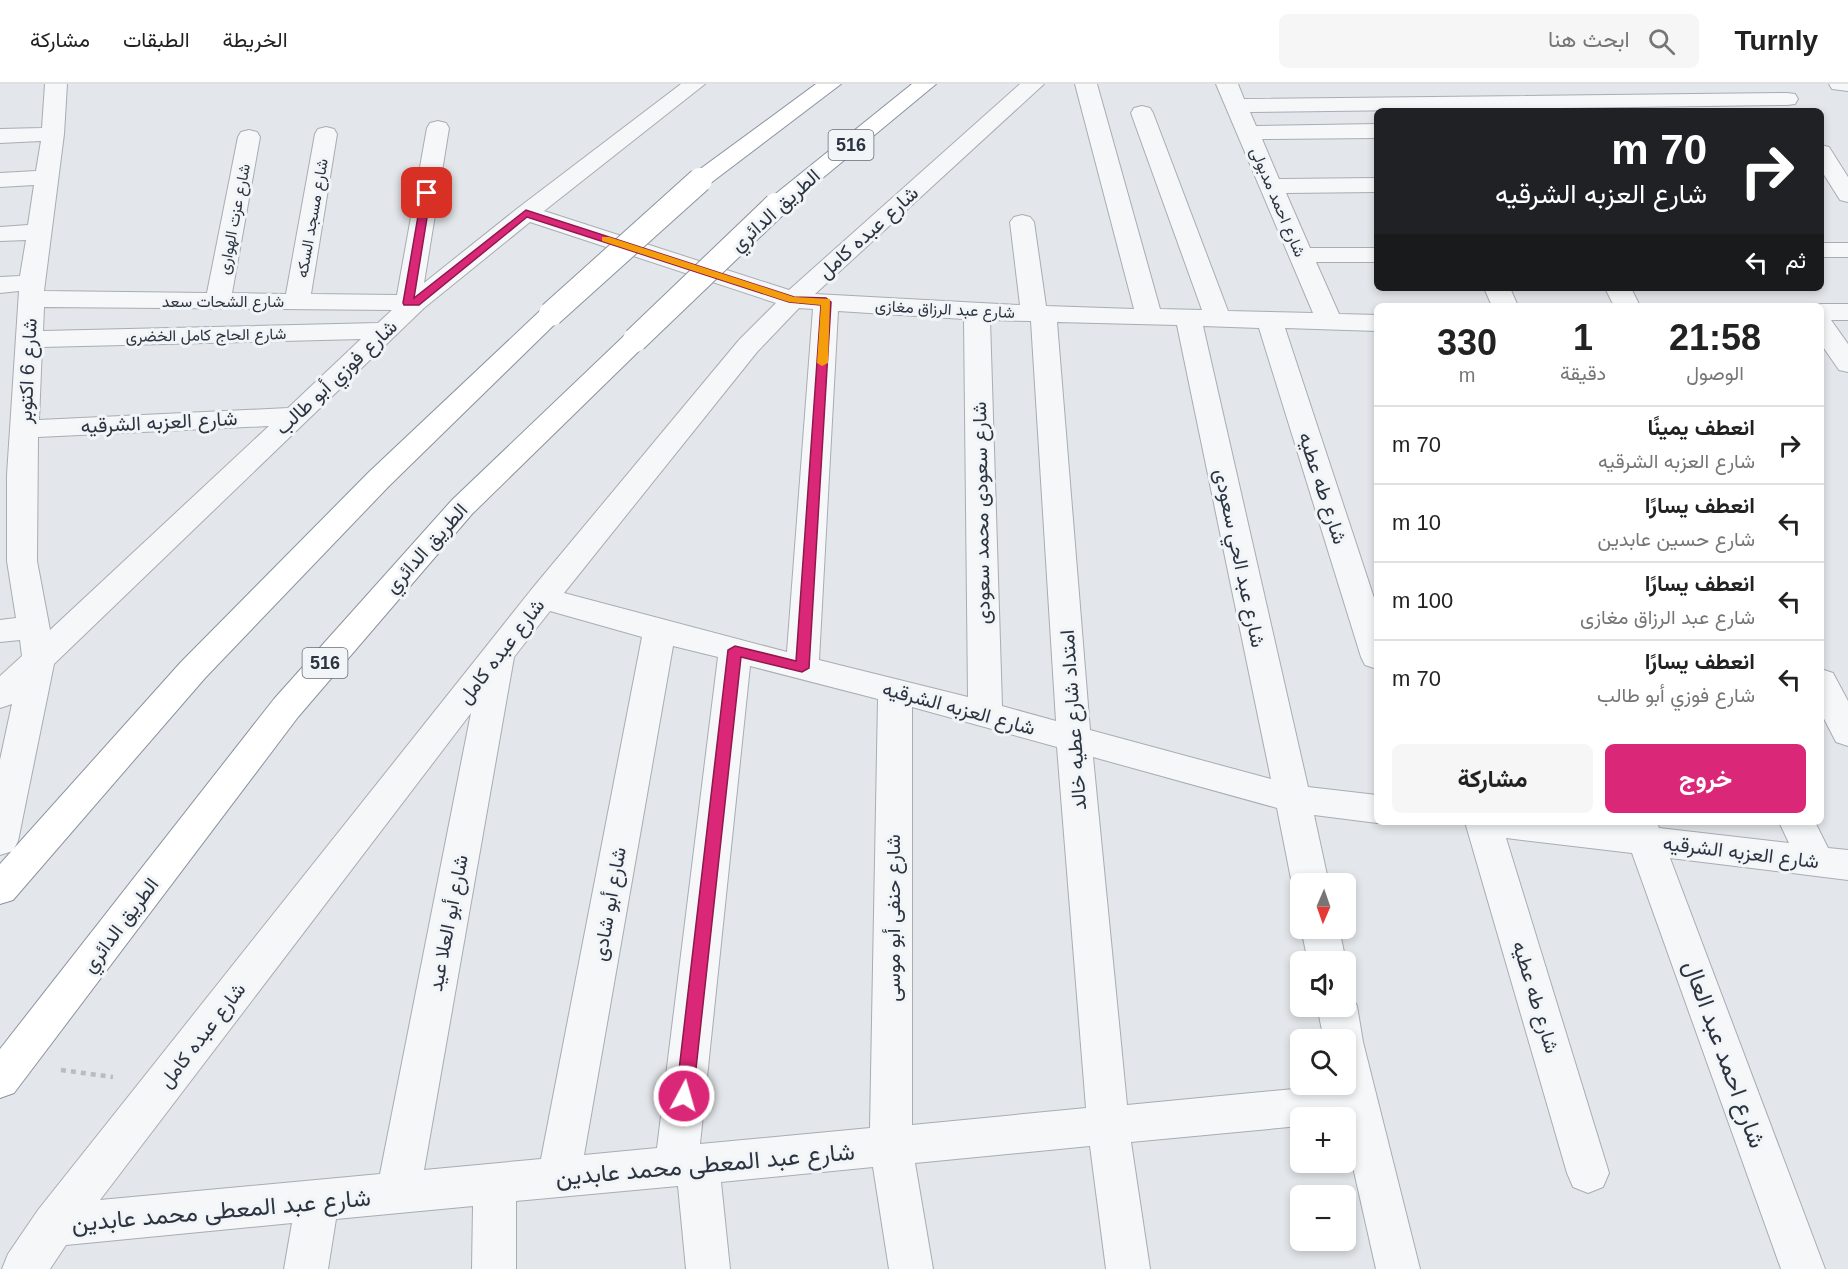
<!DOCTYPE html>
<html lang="ar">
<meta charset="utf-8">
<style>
:root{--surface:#fff;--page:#f6f6f6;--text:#222;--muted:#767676;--line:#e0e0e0;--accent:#db2777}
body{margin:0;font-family:Arial,Vazirmatn,sans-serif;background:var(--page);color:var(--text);direction:rtl;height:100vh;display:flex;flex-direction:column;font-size:22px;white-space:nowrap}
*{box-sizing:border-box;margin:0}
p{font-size:20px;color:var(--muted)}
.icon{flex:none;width:33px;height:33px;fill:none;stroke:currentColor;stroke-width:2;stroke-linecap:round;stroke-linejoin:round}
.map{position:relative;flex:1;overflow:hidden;direction:ltr}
.sheet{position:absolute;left:1374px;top:219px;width:450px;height:522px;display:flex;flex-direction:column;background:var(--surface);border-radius:9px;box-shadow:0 3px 9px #0003;direction:rtl}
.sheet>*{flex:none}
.banner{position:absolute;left:1374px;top:24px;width:450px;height:183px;border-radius:9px;box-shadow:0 3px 9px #0003;direction:rtl;background:#202124;color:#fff;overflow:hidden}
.needle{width:39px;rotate:182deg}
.controls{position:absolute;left:1290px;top:789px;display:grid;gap:12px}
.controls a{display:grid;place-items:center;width:66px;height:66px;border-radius:9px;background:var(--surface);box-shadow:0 3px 9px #0003;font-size:30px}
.pin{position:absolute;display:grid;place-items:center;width:51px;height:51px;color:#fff;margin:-26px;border-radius:12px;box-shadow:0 3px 9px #0006}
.me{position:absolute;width:66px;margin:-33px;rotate:6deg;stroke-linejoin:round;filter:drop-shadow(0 0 4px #0008)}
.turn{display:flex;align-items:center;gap:21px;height:126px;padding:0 18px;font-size:27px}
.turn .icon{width:78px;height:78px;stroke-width:2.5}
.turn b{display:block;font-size:42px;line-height:51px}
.then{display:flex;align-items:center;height:57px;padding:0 18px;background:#0003;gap:12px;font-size:22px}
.eta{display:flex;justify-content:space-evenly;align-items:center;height:102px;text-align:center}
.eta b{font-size:36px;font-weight:700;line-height:42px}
.button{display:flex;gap:12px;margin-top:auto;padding:12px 18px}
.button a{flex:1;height:69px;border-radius:9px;background:var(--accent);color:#fff;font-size:24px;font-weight:700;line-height:69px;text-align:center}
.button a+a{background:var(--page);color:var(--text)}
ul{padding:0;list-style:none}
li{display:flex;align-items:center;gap:18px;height:78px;padding:0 18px;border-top:2px solid var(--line)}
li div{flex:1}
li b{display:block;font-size:22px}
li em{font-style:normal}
header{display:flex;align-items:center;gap:36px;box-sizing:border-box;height:84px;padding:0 30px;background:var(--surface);border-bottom:2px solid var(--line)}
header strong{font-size:28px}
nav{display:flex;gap:33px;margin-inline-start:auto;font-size:21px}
.search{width:420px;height:54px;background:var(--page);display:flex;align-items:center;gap:15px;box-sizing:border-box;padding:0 21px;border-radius:9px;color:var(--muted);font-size:22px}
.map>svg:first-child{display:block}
</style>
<header>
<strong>Turnly</strong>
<div class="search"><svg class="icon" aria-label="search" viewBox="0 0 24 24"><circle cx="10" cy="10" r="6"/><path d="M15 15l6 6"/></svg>ابحث هنا</div>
<nav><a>الخريطة</a><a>الطبقات</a><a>مشاركة</a></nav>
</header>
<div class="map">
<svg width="1848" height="1185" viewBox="0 0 1848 1185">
<rect width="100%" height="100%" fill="#e3e6ea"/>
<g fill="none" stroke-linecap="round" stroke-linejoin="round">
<g stroke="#a8adb4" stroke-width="2">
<path id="street" d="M 45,0 L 67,0 L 64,50 L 44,207 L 207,209 L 238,53 L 241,48 L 249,46 L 257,48 L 260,53 L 232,209 L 286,210 L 315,50 L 318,45 L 326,43 L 334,45 L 337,50 L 311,210 L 397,211 L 427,44 L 430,39 L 438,37 L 446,39 L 449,44 L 424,199 L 518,124 L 681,0 L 705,0 L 544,127 L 789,206 L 1020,0 L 1044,0 L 815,210 L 1020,221 L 1010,138 L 1014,133 L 1022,131 L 1030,133 L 1034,138 L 1046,222 L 1134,225 L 1075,0 L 1097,0 L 1160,225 L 1202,226 L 1131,29 L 1134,24 L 1142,22 L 1150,24 L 1153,29 L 1228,227 L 1313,229 L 1216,0 L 1238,0 L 1244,15 L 1787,9 L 1795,10 L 1798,15 L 1795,20 L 1787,21 L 1250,28 L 1256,42 L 1377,40 L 1377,54 L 1262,55 L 1279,95 L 1377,94 L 1377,108 L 1286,109 L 1310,164 L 1377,164 L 1377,178 L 1316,178 L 1339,230 L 1377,231 L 1377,247 L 1285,244 L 1377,523 L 1377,585 L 1365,581 L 1361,573 L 1259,244 L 1203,242 L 1308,703 L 1377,711 L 1377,738 L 1380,738 L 1377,739 L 1314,731 L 1329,800 L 1300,800 L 1300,811 L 1292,800 L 1277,724 L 1093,673 L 1127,1021 L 1346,1000 L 1346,956 L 1324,956 L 1317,922 L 1346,922 L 1346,908 L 1351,910 L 1357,922 L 1363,958 L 1420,1185 L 1376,1185 L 1346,1052 L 1346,1034 L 1300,1034 L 1300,1042 L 1131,1058 L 1150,1185 L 1106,1185 L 1090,1062 L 915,1079 L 933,1185 L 889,1185 L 873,1083 L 721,1098 L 730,1185 L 686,1185 L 678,1102 L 516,1117 L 516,1185 L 472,1185 L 473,1122 L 336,1135 L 328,1185 L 284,1185 L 292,1139 L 66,1161 L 50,1185 L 2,1185 L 8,1170 L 38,1126 L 531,506 L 739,256 L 776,219 L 530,138 L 424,224 L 54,580 L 18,757 L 13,767 L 0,771 L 0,676 L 12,620 L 0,624 L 0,592 L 22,572 L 20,556 L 0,558 L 0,536 L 16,534 L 7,477 L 7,391 L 19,207 L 0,209 L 0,193 L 20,192 L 26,156 L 0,157 L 0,143 L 28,141 L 34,101 L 0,103 L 0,89 L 36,87 L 41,57 L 0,59 L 0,45 L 42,44 ZM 44,223 L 392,226 L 378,239 L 43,247 ZM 799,224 L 813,225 L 787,568 L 564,509 L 757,268 ZM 838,227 L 964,235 L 968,613 L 819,576 ZM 990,236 L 1031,237 L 1056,637 L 1002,622 ZM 1057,238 L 1177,241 L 1271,695 L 1090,646 ZM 361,255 L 288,324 L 39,336 L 42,263 ZM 269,342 L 50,546 L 37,477 L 38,353 ZM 550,527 L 642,553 L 541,1075 L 424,1086 L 514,573 ZM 673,562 L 718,573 L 657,1064 L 584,1071 ZM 750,582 L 878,615 L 870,1044 L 700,1060 ZM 912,623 L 1057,663 L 1086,1024 L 912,1041 ZM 471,629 L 380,1090 L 100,1116 Z
M 1829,0 L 1848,0 L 1848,7 L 1832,5 Z
M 1821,61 L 1829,63 L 1848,93 L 1848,118 L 1840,116 L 1821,86 Z
M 1821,159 L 1848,159 L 1848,173 L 1821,173 Z
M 1484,204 L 1510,204 L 1518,222 L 1492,222 Z
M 1605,204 L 1631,204 L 1640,222 L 1614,222 Z
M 1821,220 L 1848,220 L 1848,236 L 1831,236 L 1848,260 L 1848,288 L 1839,286 L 1821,260 L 1821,222 L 1814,222 Z
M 1821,585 L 1833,589 L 1848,617 L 1848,662 L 1836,658 L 1821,629 Z
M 1465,738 L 1657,738 L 1659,744 L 1789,759 L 1779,738 L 1815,738 L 1828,764 L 1848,766 L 1848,796 L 1670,774 L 1825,1185 L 1781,1185 L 1632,769 L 1506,754 L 1609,1089 L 1603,1103 L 1588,1109 L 1573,1103 L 1567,1089 Z
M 1301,844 L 1339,844 L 1346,878 L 1346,880 L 1346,878 L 1308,878 Z"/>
</g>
<g stroke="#8b94a0" stroke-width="2">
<path id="highway" d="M 816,0 L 841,0 L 708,101 L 700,103 L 692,101 L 688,96 L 692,91 Z
M 912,0 L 936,0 L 784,126 L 776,128 L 768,126 L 764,121 L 768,116 Z
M 551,222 L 560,225 L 564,230 L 560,235 L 389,402 L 205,594 L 13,816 L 0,820 L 0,780 L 181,578 L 369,388 L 542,225 Z
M 635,248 L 644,250 L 648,256 L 644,262 L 472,430 L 298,633 L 14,1009 L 0,1014 L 0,965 L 274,615 L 452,416 L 626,250 Z"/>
</g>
<path stroke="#b9bcc1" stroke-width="4.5" stroke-dasharray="5 5" stroke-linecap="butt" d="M 61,986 L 113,993"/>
<use href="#street" fill="#f5f7f8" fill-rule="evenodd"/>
<use href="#highway" fill="#fff" fill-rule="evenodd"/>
<g stroke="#8b94a0" stroke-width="26" stroke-linecap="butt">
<path id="highway-bridge" d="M 551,230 L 700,96
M 635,256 L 776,121"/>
</g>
<use href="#highway-bridge" stroke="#fff" stroke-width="24"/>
</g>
<path fill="#db2777" stroke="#8e194d" stroke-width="1.5" d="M 427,106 L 431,109 L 414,214 L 526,126 L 794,213 L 826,214 L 831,218 L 809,584 L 802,588 L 741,573 L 693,1012 L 690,1018 L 684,1020 L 678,1018 L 676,1012 L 728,566 L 735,562 L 796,577 L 821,221 L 789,218 L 527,133 L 419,221 L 404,221 L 403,219 L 422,109 Z"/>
<path fill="#f59e0b" d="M 602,153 L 609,153 L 794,213 L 830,215 L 828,279 L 822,282 L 817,279 L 821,221 L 789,218 L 602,157 Z"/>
<g text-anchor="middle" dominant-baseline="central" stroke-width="6" stroke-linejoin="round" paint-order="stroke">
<g font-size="16" fill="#2c3441" stroke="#f2f5f7">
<text transform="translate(1278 118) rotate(67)">شارع احمد مدبولى</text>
<text transform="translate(312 134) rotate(-80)">شارع مسجد السكه</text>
<text transform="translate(234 135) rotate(-79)">شارع عزت الهوارى</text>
<text x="223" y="217">شارع الشحات سعد</text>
<text transform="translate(945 225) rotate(3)">شارع عبد الرزاق مغازى</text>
<text transform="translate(206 251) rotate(-1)">شارع الحاج كامل الخضرى</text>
</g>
<g fill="#f2f5f7" stroke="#676e78" stroke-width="1.5">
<rect x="828.5" y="46" width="45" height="30" rx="4.5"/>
<rect x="302.5" y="564" width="45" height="30" rx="4.5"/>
</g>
<g font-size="18" font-weight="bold" fill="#2c3441">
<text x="851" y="61">516</text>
<text x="325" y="579">516</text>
</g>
<g font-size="20" fill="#2c3441" stroke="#f2f5f7">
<text transform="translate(775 126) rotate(-42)">الطريق الدائري</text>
<text transform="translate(868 148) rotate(-42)">شارع عبده كامل</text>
<text transform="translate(27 287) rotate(-87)">شارع 6 اكتوبر</text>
<text transform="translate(336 293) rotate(-43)">شارع فوزي أبو طالب</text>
<text transform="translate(159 338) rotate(-3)">شارع العزبه الشرقيه</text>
<text transform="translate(1323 404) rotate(72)">شارع طه عطيه</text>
<text transform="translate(981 429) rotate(-91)">شارع سعودى محمد سعودى</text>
<text transform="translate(426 464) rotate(-48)">الطريق الدائري</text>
<text transform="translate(1240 474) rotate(78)">شارع عبد الحي سعودى</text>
<text transform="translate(501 567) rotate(-52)">شارع عبده كامل</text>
<text transform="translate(959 624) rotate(15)">شارع العزبه الشرقيه</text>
<text transform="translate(1073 636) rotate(-94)">امتداد شارع عطيه خالد</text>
<text transform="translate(1741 768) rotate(7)">شارع العزبه الشرقيه</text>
<text transform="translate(609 820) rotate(-80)">شارع أبو شادى</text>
<text transform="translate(893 834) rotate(-90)">شارع حنفى أبو موسى</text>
<text transform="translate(448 839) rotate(-79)">شارع أبو العلا عيد</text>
<text transform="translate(120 841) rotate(-53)">الطريق الدائري</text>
<text transform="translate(1536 913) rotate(73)">شارع طه عطيه</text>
<text transform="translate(202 951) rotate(-52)">شارع عبده كامل</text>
</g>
<g font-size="24" fill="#2c3441" stroke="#f2f5f7">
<text transform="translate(1725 970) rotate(70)">شارع احمد عبد العال</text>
<text transform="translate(705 1080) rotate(-5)">شارع عبد المعطى محمد عابدين</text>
<text transform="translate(221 1126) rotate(-5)">شارع عبد المعطى محمد عابدين</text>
</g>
</g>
</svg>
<div class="controls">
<a><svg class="needle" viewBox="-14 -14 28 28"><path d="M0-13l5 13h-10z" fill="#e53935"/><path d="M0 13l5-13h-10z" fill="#767676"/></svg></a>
<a><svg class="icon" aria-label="sound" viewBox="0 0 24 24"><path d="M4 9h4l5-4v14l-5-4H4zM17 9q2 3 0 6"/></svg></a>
<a><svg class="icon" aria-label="search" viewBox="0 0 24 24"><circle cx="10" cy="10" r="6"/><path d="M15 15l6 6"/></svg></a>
<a>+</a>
<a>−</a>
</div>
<div class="pin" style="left:427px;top:109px;background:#d93025"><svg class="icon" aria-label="arrive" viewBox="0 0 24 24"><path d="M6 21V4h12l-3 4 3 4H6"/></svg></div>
<svg class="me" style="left:684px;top:1012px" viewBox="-20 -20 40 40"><circle r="17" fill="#db2777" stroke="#fff" stroke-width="3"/><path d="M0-11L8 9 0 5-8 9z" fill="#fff"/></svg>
<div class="banner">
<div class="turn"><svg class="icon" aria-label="right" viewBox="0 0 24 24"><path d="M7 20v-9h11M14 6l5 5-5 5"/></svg><div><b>70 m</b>شارع العزبه الشرقيه</div></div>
<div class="then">ثم<svg class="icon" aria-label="left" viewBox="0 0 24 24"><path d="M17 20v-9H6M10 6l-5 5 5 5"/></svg></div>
</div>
<section class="sheet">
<div class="eta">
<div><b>21:58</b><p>الوصول</p></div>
<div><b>1</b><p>دقيقة</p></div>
<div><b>330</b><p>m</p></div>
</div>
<ul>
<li><svg class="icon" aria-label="right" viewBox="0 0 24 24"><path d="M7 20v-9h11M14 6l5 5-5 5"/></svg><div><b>انعطف يمينًا</b><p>شارع العزبه الشرقيه</p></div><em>70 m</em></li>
<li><svg class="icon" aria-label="left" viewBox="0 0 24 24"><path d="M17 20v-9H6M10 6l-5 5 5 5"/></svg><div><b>انعطف يسارًا</b><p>شارع حسين عابدين</p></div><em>10 m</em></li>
<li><svg class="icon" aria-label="left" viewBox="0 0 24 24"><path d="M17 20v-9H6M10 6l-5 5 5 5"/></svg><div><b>انعطف يسارًا</b><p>شارع عبد الرزاق مغازى</p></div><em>100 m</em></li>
<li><svg class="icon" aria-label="left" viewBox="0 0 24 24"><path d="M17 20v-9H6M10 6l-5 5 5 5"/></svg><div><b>انعطف يسارًا</b><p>شارع فوزي أبو طالب</p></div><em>70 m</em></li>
</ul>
<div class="button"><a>خروج</a><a>مشاركة</a></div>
</section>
</div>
